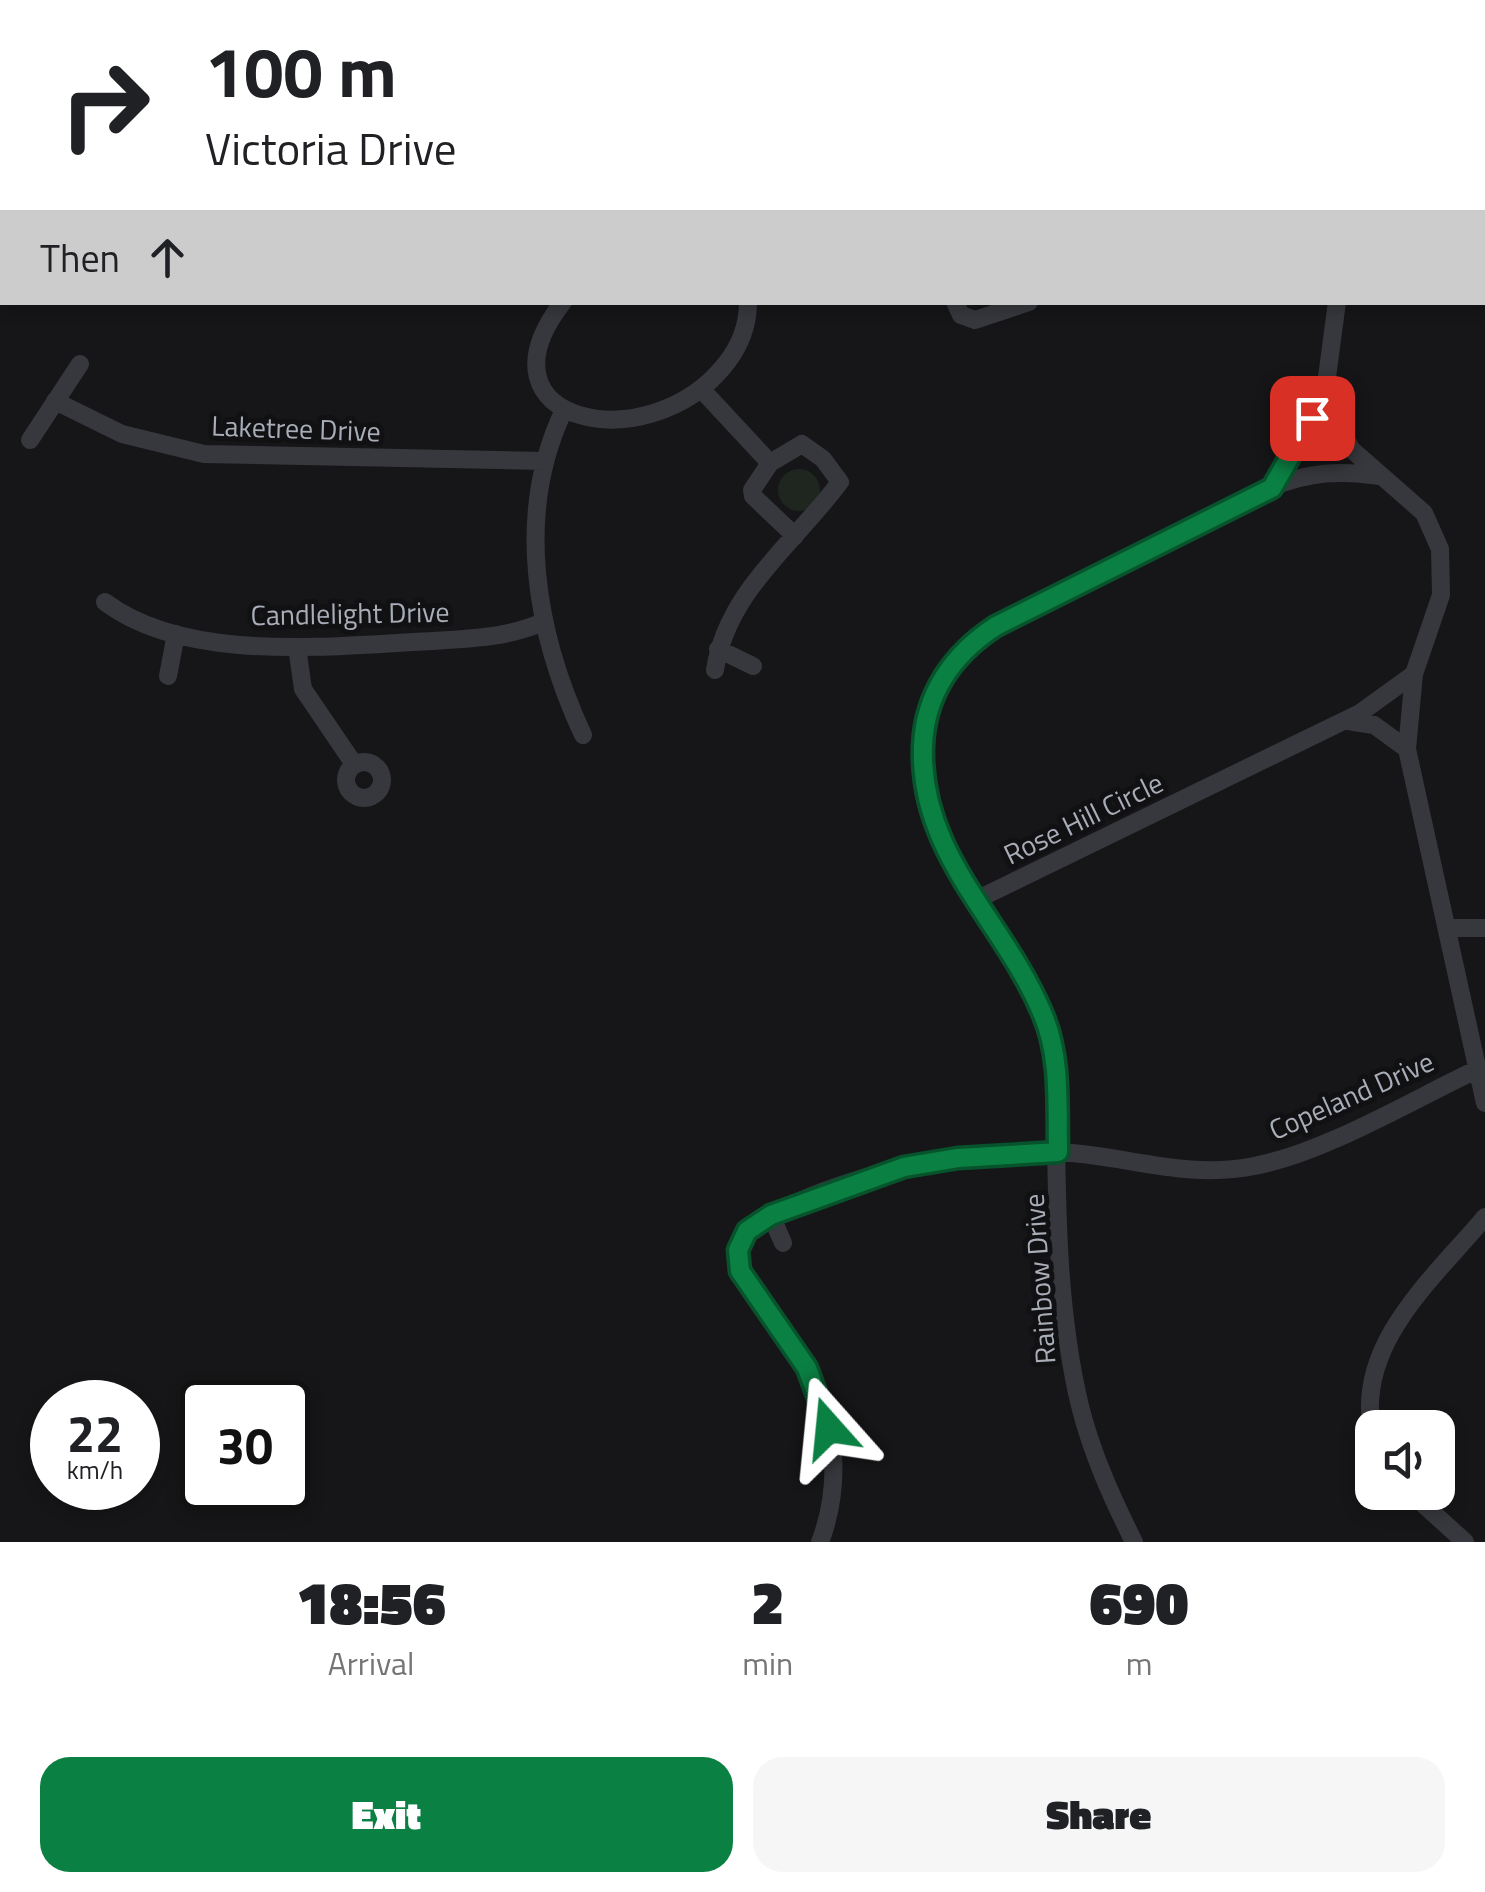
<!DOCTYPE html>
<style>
:root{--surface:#fff;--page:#f6f6f6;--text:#202124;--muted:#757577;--accent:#0b8043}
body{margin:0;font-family:"Titillium Web",sans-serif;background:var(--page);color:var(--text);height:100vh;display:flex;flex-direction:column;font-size:38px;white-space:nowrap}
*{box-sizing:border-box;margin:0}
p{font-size:32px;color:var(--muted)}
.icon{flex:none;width:55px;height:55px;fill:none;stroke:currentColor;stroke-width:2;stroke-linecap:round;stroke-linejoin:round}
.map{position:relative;height:1542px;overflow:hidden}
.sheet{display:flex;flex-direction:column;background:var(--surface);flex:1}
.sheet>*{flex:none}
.hud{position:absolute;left:0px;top:0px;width:1485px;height:305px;box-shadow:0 5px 15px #0003;background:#fff;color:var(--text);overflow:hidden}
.buttons{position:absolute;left:1355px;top:1410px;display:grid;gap:20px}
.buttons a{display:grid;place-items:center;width:100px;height:100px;border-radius:20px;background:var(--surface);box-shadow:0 5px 15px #0003;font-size:50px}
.speed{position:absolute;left:30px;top:1380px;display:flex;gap:20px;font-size:50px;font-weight:700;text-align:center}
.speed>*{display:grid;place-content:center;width:130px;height:130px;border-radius:50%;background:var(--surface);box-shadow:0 5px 15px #0003;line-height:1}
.speed small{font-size:25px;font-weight:400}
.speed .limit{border:5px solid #111;border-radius:15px;background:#fff;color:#111}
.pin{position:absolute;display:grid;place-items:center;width:85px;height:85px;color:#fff;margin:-42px;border-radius:20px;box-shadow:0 5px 15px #0006}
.me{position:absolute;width:110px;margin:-55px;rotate:342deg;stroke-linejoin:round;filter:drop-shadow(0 0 8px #0008)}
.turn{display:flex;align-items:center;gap:35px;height:210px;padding:0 40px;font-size:45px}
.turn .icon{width:130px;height:130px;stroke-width:2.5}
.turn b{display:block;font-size:70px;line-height:85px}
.then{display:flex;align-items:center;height:95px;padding:0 40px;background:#0003;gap:20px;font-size:38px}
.eta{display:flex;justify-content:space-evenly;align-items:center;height:170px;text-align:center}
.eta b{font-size:60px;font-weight:800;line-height:70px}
.button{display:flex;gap:20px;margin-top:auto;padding:20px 40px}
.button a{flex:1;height:115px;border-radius:30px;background:var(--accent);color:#fff;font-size:40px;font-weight:800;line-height:115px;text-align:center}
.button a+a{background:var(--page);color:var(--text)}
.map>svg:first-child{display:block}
</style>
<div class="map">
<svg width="1485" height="1542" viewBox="0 0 1485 1542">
<rect width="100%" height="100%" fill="#161618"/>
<path fill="#1e261f" d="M 0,0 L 749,0 L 750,2 L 2,2 L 2,29 Z
M778 490a21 21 0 1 1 42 0a21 21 0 1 1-42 0Z"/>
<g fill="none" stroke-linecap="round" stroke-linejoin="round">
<path stroke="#37383d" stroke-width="18" d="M 1209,0 L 1211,2
M 935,2 L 940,0
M 563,302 C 469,423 647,461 724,366 C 739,348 748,327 748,302
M 955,302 L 961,315 L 975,320 L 1029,302
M 1337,302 L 1327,377 L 1335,417 L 1351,449 L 1424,513 L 1440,549 L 1441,595 L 1414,674 L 1407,749 L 1485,1103
M 703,391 L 770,463
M 55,401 L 122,434 L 204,454 L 544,461
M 564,410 C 514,514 536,634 583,735
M 30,440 L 80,364
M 1380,476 C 1339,470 1310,472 1272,487 L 988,631 C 927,676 905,755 933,826 C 944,852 962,876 976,900 L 1360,713 L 1414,674
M 1272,487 L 1304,436 L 1327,377
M 105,602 C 183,661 320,647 414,642 C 458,639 502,640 543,622
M 297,647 L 303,689 L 354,764
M 718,649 L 753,666
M 715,670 C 727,591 794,544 840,482 L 823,459 L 802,444 L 770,463 L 752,490 L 753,496 L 795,536
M 168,676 L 176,634
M 1348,721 L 1374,725 L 1407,749
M346 780a18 18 0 1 1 36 0a18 18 0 1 1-36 0Z
M 976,900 C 1007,954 1050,1004 1055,1068 C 1057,1179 1054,1298 1080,1406 C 1092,1454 1112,1498 1134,1542
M 1449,928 L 1485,928
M 771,1215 L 783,1243
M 1372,1430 C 1356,1343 1434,1278 1485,1217
M 1410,1492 L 1465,1542
M 820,1542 C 839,1493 838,1433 816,1384 C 796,1341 711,1273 750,1227 C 830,1177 964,1147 1058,1152 C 1125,1155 1186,1180 1254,1166 C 1324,1153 1412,1100 1478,1069"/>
<path stroke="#53555c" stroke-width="22" d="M 1115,2 L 1126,0
M 0,45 L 2,46"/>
</g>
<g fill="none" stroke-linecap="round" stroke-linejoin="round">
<g stroke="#07532c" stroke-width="25">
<path id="route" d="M 829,1428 L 807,1368 L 740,1271 L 738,1250 L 747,1231 L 771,1215 L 904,1167 L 958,1158 L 1058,1152 C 1057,1106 1061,1057 1043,1015 C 1004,920 919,856 923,746 C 925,694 953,654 996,626 L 1272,488 L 1312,418"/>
</g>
<use href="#route" stroke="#0b8043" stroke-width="18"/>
</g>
<g text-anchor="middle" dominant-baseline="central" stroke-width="10" stroke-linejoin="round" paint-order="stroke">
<g font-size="28" fill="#a8adb8" stroke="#111113">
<text transform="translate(296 428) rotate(2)">Laketree Drive</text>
<text transform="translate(350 613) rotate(-1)">Candlelight Drive</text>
<text transform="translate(1083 818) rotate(-26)">Rose Hill Circle</text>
<text transform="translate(1351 1095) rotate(-24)">Copeland Drive</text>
<text transform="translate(1039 1279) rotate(-94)">Rainbow Drive</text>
</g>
</g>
</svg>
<div class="buttons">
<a><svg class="icon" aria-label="sound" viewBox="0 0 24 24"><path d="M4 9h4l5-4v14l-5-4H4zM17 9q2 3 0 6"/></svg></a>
</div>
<div class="speed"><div>22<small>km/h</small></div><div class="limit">30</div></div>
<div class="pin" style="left:1312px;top:418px;background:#d93025"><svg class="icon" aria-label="arrive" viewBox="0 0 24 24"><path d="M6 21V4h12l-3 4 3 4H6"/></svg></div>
<svg class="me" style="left:829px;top:1428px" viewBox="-20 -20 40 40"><path d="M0-17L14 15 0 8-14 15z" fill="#0b8043" stroke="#fff" stroke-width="4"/></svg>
<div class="hud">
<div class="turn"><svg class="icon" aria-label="right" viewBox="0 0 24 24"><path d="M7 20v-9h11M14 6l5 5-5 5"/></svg><div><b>100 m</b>Victoria Drive</div></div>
<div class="then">Then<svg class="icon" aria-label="ahead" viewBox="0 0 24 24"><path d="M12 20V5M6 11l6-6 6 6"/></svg></div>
</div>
</div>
<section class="sheet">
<div class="eta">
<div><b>18:56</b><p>Arrival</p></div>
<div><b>2</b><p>min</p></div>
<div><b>690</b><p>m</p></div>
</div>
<div class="button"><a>Exit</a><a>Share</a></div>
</section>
